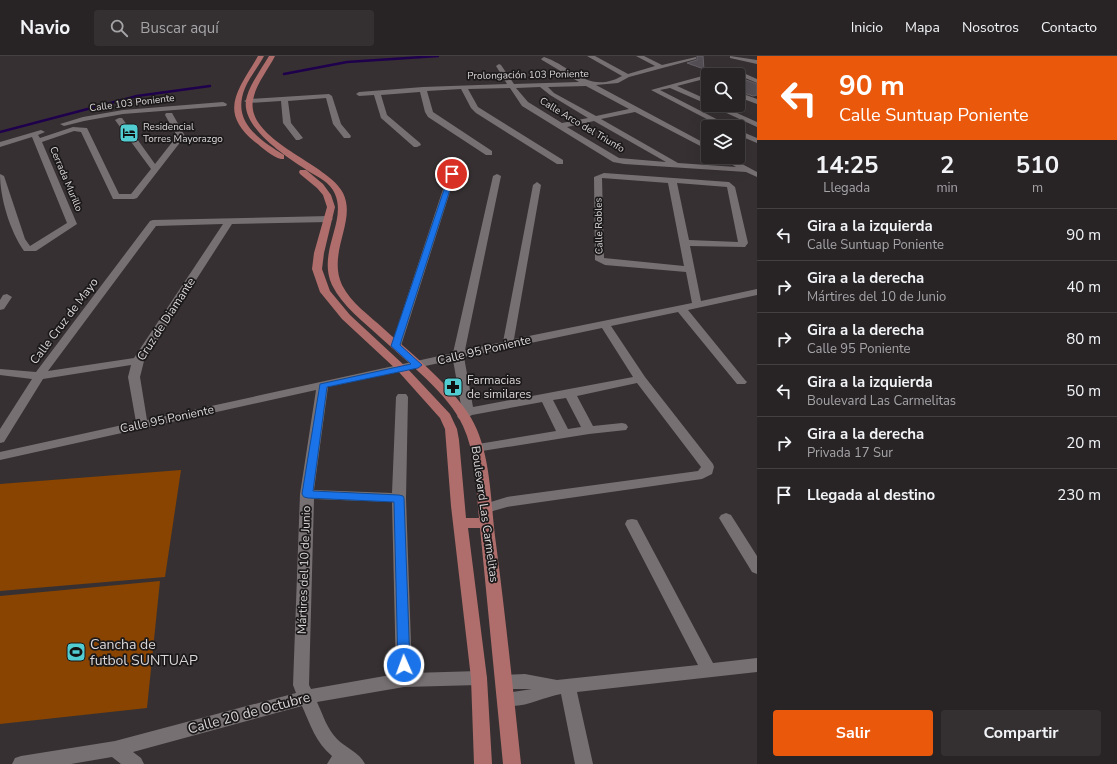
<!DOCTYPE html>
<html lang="es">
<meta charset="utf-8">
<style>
:root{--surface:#282426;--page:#343032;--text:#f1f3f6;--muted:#a5a4a7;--line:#444143;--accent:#ea580c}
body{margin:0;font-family:"Nunito Sans",sans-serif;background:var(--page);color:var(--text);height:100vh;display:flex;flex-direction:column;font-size:15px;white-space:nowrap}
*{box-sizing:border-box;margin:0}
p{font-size:13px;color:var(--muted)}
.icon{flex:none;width:22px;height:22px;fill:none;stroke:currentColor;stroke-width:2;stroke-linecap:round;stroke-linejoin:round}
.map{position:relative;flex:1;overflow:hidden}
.drawer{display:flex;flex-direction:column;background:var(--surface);width:360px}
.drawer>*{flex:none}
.hud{background:#ea580c;color:#fff;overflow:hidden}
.buttons{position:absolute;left:701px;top:12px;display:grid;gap:8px}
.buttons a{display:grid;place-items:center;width:44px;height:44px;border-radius:4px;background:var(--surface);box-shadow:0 4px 16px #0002,0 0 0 1px var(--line);font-size:20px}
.pin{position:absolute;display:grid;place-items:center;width:34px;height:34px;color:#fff;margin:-17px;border:2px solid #fff;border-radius:50%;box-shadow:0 1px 4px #0007}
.me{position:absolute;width:44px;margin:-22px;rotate:358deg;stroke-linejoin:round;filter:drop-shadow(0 0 3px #0008)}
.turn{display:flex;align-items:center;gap:14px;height:84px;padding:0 16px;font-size:18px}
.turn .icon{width:52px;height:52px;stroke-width:2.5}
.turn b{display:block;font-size:28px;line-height:34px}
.eta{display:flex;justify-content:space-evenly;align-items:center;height:68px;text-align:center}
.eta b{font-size:24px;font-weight:700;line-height:28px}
.action{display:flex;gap:8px;margin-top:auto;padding:8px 16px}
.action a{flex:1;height:46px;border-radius:4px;background:var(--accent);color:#fff;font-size:16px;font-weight:700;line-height:46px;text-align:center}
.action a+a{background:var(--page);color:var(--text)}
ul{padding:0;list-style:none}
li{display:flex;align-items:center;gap:12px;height:52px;padding:0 16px;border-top:1px solid var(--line)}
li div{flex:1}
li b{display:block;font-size:15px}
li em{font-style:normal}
header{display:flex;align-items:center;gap:24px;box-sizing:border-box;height:56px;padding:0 20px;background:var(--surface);border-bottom:1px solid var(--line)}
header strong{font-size:19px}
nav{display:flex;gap:22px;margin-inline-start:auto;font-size:14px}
.search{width:280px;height:36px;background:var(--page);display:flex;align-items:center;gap:10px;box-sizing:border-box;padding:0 14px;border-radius:4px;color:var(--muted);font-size:15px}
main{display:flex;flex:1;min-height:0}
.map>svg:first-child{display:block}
</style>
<header>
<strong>Navio</strong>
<div class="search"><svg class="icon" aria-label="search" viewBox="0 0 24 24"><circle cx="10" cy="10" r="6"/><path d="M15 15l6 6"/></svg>Buscar aquí</div>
<nav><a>Inicio</a><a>Mapa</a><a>Nosotros</a><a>Contacto</a></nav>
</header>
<main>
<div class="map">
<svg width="757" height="708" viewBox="0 0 757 708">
<rect width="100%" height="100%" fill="#363032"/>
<path fill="#840" d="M 181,414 L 165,521 L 0,535 L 0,428 Z
M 160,525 L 147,652 L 0,668 L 0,540 Z"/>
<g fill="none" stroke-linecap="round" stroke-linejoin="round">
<path stroke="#1f004d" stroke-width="2.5" d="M 284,18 L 347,6 L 438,0
M 0,76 L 137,40 L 210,30"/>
</g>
<path fill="#524e53" stroke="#666167" d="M 697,0 L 703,0 L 704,13 L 687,7 L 697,4 Z
M 738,21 L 757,28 L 757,39 L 753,40 L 738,35 Z"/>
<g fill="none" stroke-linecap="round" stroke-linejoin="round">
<path fill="#777072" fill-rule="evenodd" d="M 587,0 L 595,0 L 628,18 L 655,10 L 636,0 L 644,0 L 662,9 L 696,1 L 696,3 L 629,21 L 618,27 L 596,29 L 708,89 L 708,94 L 635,56 L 601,63 L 678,107 L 736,111 L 719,101 L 729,101 L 757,116 L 757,121 L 746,116 L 624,108 L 613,106 L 522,50 L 510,32 L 468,33 L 478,51 L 563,104 L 563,108 L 557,108 L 476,57 L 471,52 L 461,33 L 427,35 L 433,56 L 492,95 L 492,99 L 486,99 L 428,61 L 425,56 L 420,36 L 381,39 L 387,59 L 420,87 L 421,89 L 417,91 L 414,91 L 381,62 L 374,39 L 359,40 L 356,38 L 359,36 L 423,31 L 507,28 L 496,10 L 499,8 L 501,9 L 514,28 L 579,26 L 542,4 L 541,3 L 544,1 C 572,10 588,39 622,20 ZM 586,30 L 629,53 L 596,60 L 554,37 L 548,31 ZM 540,31 L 550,39 L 588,62 L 562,67 L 528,46 L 516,32 ZM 594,65 L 666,106 L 619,102 L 567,71 Z
M 730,0 L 757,4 L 757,8 L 730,2 Z
M 732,12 L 757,23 L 757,27 L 731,16 L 721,19 L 711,19 Z
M 706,19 L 711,19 L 708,19 L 708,22 L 677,30 L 708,44 L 709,49 L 670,32 L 660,34 L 732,71 L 722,71 L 651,34 Z
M 738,36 L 757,43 L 757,48 L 738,41 Z
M 329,38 L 332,40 L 341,68 L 351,80 L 350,82 L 344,82 L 333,68 L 326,42 L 288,45 L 291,67 L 303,82 L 299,84 L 296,84 L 283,67 L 281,45 L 248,47 L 244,45 L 248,43 Z
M 223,46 L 227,48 L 226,50 L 123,58 L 84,65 L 64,70 L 60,68 L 83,61 L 123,54 Z
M 709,49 L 719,49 L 757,66 L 757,71 Z
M 166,57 L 172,57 L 185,80 L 137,142 L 134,143 L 113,143 L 81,76 L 74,75 L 42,86 L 77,168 L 36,195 L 24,195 C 10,175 0,142 0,118 L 4,120 L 25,183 L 30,190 L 67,167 L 32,81 L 0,91 L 0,86 L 41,74 L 45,76 L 38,79 L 40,82 L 73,71 L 87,72 L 119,138 L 131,138 L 151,113 L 115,64 L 119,62 L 122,62 L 155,108 L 177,80 L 165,59 Z
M 738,74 L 757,82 L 757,87 L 738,79 Z
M 449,115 L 455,115 L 456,117 L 401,290 L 396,293 L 392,292 L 391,290 Z
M 604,117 L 729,126 L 735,131 L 748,187 L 745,191 L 690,190 L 701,245 L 757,233 L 757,239 L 688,254 L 745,324 L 747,326 L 745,328 L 737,328 L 678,256 L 611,270 L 645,321 L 713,408 L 714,411 L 712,418 L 702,423 L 507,451 L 486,457 L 481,455 L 479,452 L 481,449 L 507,441 L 698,415 L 701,411 L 637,327 L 577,340 L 593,370 L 622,367 L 626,368 L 628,371 L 626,374 L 589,378 L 476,396 L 472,395 L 470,392 L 472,389 L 556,375 L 542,346 L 472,359 L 463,364 L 459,363 L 457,360 L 462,355 L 453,304 L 328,331 L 314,434 L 392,437 L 396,341 L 398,338 L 406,338 L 408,341 L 406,442 L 412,617 L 479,615 L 485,617 L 487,622 L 485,627 L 479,629 L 404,631 L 317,646 C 323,659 327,673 337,683 C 346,692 359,696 365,708 L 327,708 L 332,700 C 316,687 310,668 302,650 L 133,696 L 141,702 L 144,708 L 121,708 L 112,701 L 71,708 L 12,708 L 15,702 L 21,700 L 115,685 L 296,637 L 293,629 L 300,438 L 316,334 L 0,404 L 0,396 L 136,366 L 128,321 L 131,309 L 43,323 L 4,386 L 0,387 L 0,373 L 32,323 L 0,319 L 0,313 L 36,316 L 150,165 L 153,164 L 329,160 L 333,163 L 329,166 L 232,168 L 144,305 L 140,321 L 147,364 L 453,297 L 493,120 L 497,118 L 501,120 L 465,294 L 503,286 L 533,129 L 537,126 L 541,129 L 514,283 L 692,247 L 686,216 L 605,209 L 595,204 L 594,121 ZM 602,122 L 668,127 L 684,210 L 604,202 ZM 677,127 L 727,131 L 738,186 L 689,184 ZM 223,168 L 134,302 L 48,315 L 156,170 ZM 602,272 L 633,321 L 473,351 L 464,301 ZM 566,342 L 581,371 L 568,373 L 553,344 ZM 314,443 L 392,446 L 396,618 L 311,633 L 309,629 Z
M 7,238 L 12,241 L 4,253 L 0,254 L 0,244 L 3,239 Z
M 726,457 L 731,459 L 757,500 L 757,518 L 752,516 L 719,462 L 721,459 Z
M 632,463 L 637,464 L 639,468 L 713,607 L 757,602 L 757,616 L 577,636 L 593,708 L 575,708 L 561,638 C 542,641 521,655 500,648 L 498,643 L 500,638 L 532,633 L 504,633 L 498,631 L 496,626 L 498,621 L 504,619 L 525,618 L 557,624 L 698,609 L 625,468 L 627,464 Z"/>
<path fill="#af6e6b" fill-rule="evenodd" d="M 258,0 L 264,0 C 258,11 250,21 245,32 C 231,66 259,83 284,99 L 284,103 L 281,103 C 272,101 263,92 255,86 C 217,55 239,33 258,0 Z
M 269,0 L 275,0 C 269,12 257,27 254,40 C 240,83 329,107 343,137 C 357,165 327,196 342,229 C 351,247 370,260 384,273 C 413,299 446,325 468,357 C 491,392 490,440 495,480 C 505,556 513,632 521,708 L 503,708 L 480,472 L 468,472 L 487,622 L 492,708 L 474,708 L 471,622 L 451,450 L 445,373 L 440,362 L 423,343 L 398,315 L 342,263 L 320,236 L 312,213 L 314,197 L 327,151 L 323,139 L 317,132 L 300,118 L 299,116 L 300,114 L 306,114 L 323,128 L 331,139 L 335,151 L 324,197 L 322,213 L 330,235 L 350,259 L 406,311 L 450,358 L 457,373 L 459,384 L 466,462 L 479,462 C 476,432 476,398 463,370 C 449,338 407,306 381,282 C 364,266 343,251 332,229 C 317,196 347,166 335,138 C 330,126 318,121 308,115 C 287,101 237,70 247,40 C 251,27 262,12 269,0 Z"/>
</g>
<path fill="#1a73e8" stroke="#114b97" d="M 450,116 L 455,118 L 400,289 L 422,309 L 418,312 L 327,331 L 313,435 L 399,439 L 403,440 L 404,442 L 410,609 L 408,613 L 404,614 L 400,613 L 398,609 L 394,446 L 308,442 L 304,441 L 302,438 L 320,328 L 411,308 L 391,290 Z"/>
<defs>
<g id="hotel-square" transform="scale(1)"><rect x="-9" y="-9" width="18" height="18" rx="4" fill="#51ccd1" stroke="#1c191a"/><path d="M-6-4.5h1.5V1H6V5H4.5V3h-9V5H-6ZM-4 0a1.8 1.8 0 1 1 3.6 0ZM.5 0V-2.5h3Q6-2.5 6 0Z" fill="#111"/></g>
<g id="pharmacy-square" transform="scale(1)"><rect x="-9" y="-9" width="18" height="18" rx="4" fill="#51ccd1" stroke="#1c191a"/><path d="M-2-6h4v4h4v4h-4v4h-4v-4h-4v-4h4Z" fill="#111"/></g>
<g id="stadium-square" transform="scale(1)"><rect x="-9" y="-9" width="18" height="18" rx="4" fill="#51ccd1" stroke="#1c191a"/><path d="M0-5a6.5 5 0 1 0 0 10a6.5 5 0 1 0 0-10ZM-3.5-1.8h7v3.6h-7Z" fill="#111"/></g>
</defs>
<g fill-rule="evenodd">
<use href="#hotel-square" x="129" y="77"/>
<use href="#pharmacy-square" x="453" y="331"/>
<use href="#stadium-square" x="76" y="596"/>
</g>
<g text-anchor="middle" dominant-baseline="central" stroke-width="3.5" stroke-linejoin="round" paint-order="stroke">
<g font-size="10" fill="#dad6d7" stroke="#1c191a">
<text transform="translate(528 19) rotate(-1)">Prolongación 103 Poniente</text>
<text transform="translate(132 47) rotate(-7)">Calle 103 Poniente</text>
<text transform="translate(582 69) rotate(31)">Calle Arco del Triunfo</text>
<text transform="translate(66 123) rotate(67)">Cerrada Murillo</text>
<text transform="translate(599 170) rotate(-91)">Calle Robles</text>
</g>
<g font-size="10" fill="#dad6d7" stroke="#1c191a" text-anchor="start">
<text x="143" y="71">Residencial<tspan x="143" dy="12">Torres Mayorazgo</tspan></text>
</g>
<g font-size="12" fill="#dad6d7" stroke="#1c191a">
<text transform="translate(166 263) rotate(-57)">Cruz de Diamante</text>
<text transform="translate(64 265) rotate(-53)">Calle Cruz de Mayo</text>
<text transform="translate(484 294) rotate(-13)">Calle 95 Poniente</text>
<text transform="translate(167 363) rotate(-12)">Calle 95 Poniente</text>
<text transform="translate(485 458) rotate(82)">Boulevard Las Carmelitas</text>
<text transform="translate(304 514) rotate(-88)">Mártires del 10 de Junio</text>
</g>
<g font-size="12" fill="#dad6d7" stroke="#1c191a" text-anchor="start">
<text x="467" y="324">Farmacias<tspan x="467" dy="14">de similares</tspan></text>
</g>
<g font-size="14" fill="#dad6d7" stroke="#1c191a" text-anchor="start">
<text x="90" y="588">Cancha de<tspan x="90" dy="16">futbol SUNTUAP</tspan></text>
</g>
<g font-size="14" fill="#dad6d7" stroke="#1c191a">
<text transform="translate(249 657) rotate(-15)">Calle 20 de Octubre</text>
</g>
</g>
</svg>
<div class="buttons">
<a><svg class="icon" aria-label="search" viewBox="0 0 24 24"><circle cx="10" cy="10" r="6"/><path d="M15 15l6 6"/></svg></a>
<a><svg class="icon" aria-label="layers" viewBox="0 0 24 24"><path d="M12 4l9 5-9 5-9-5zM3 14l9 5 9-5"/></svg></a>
</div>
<div class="pin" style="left:452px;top:118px;background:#d93025"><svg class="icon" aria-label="arrive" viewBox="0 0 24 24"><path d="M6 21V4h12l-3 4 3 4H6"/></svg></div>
<svg class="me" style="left:404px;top:609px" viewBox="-20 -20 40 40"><circle r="17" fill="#1a73e8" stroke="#fff" stroke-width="3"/><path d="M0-11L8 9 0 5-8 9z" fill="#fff"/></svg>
</div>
<section class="drawer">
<div class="hud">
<div class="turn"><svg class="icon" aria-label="left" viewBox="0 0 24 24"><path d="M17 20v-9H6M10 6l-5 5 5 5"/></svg><div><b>90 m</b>Calle Suntuap Poniente</div></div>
</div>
<div class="eta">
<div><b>14:25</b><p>Llegada</p></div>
<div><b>2</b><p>min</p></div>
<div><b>510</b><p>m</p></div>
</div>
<ul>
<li><svg class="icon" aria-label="left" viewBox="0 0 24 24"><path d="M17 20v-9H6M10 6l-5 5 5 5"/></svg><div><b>Gira a la izquierda</b><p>Calle Suntuap Poniente</p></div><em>90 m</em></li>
<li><svg class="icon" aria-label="right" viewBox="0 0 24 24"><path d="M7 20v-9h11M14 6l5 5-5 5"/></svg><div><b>Gira a la derecha</b><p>Mártires del 10 de Junio</p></div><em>40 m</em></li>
<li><svg class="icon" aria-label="right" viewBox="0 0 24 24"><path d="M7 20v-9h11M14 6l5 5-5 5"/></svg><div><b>Gira a la derecha</b><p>Calle 95 Poniente</p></div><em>80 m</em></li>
<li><svg class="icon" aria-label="left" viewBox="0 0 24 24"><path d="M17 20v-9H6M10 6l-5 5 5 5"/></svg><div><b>Gira a la izquierda</b><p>Boulevard Las Carmelitas</p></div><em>50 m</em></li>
<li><svg class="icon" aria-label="right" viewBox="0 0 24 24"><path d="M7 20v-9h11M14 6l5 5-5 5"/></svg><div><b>Gira a la derecha</b><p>Privada 17 Sur</p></div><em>20 m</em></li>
<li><svg class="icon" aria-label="arrive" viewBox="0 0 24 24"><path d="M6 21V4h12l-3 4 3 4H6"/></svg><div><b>Llegada al destino</b></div><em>230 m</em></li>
</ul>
<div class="action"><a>Salir</a><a>Compartir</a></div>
</section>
</main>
